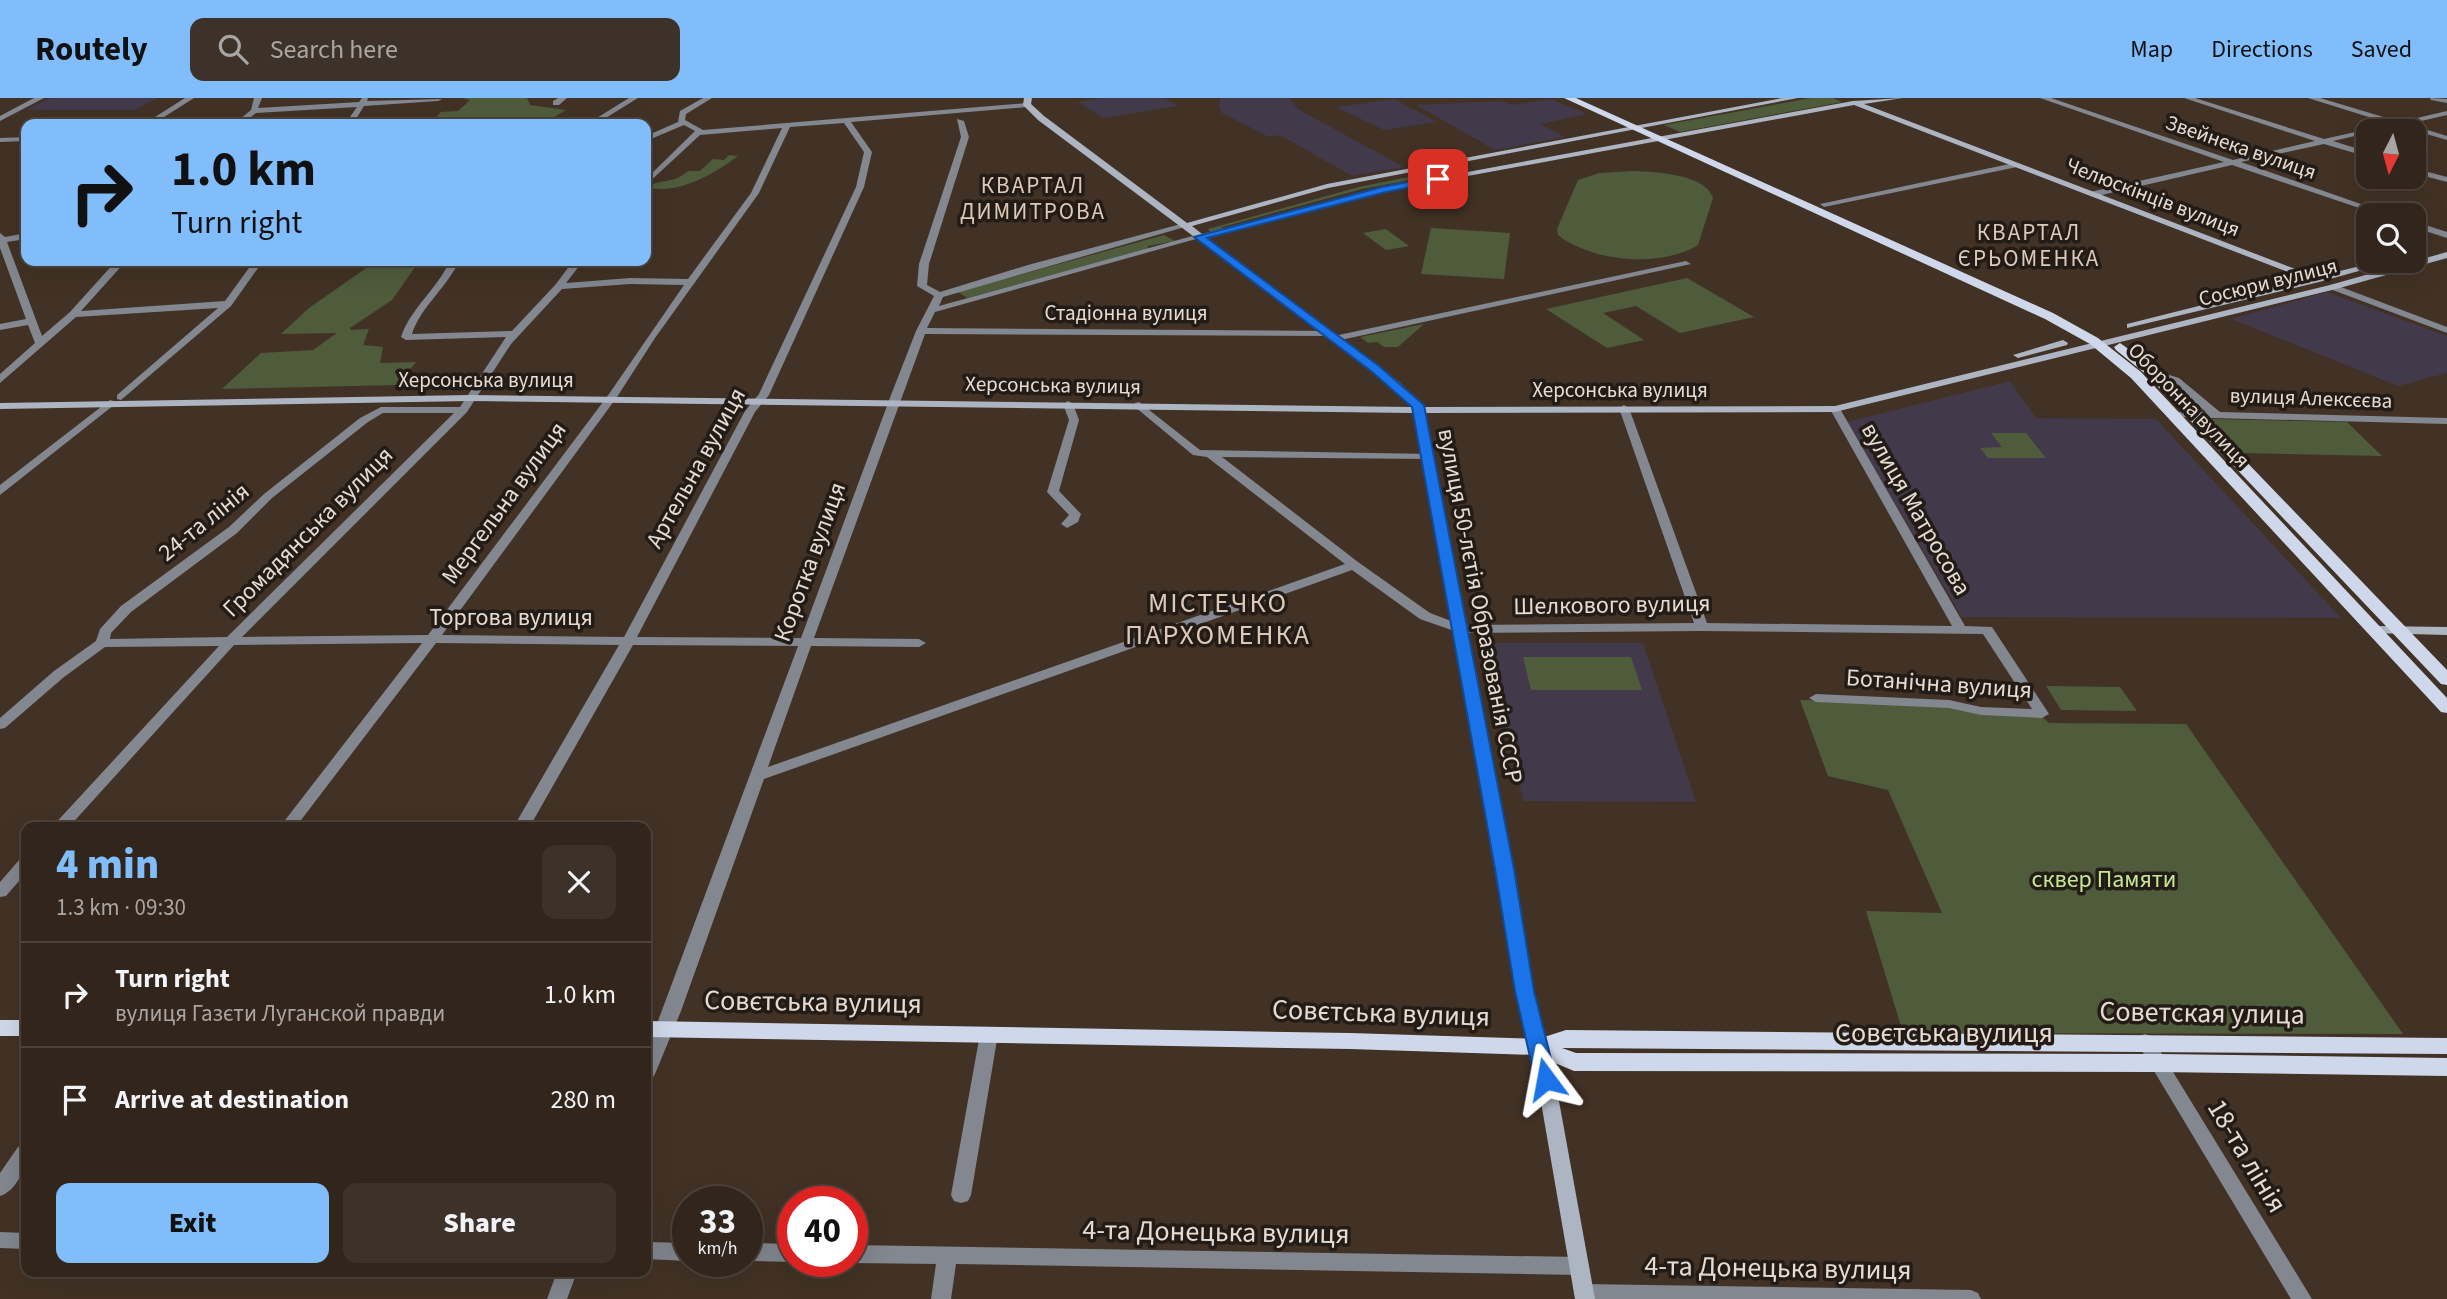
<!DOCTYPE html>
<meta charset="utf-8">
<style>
:root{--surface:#32261c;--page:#3d3229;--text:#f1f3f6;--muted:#a8a5a3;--line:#4d433b;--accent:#80bdfa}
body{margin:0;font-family:"Source Sans 3",sans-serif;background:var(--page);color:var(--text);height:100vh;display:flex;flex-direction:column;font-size:26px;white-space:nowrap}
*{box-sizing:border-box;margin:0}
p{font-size:23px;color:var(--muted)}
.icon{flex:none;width:38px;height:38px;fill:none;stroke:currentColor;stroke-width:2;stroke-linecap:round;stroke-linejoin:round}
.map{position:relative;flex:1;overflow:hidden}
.details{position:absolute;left:21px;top:724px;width:630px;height:455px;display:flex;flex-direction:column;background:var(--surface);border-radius:14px;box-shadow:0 7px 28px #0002,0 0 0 2px var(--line)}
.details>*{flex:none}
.guide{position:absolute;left:21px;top:21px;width:630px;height:147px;border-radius:14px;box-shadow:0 7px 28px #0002,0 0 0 2px var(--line);background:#80bdfa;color:#111;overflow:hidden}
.needle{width:46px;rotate:186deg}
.buttons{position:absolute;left:2356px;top:21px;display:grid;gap:14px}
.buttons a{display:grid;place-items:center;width:70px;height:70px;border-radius:14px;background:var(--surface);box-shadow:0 7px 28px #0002,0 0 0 2px var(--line);font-size:35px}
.speed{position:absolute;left:672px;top:1088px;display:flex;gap:14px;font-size:35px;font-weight:700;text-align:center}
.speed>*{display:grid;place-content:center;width:91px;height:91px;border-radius:50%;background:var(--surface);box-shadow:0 7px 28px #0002,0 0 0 2px var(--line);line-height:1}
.speed small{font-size:18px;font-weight:400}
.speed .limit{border:10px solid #d22;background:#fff;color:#111}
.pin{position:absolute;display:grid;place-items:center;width:60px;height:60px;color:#fff;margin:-30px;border-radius:14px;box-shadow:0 4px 10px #0006}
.me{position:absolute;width:77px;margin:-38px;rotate:347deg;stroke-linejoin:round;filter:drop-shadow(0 0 5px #0008)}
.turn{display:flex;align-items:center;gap:24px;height:147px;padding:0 35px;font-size:32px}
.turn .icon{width:91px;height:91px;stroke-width:2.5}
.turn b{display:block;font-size:49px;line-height:60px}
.round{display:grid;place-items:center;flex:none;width:74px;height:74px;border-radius:14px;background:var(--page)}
.summary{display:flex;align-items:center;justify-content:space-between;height:119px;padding:0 35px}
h1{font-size:42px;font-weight:800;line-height:52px;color:var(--accent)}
.primary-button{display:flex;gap:14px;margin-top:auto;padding:14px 35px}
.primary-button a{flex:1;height:80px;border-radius:14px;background:var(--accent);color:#111;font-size:28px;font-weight:800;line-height:80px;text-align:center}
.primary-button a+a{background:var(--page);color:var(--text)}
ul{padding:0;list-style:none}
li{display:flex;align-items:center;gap:21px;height:105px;padding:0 35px;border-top:2px solid var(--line)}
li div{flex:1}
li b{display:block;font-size:26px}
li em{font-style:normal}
header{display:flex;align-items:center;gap:42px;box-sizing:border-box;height:98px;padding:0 35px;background:var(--accent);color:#111}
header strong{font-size:33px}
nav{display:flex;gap:38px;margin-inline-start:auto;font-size:24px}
.search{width:490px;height:63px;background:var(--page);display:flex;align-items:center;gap:18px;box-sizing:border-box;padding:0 24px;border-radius:14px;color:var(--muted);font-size:26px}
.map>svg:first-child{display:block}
</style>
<header>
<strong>Routely</strong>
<div class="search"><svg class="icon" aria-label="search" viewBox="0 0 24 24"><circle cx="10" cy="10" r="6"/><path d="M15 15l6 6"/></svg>Search here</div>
<nav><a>Map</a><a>Directions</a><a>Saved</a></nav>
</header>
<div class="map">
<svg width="2447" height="1201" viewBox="0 0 2447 1201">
<rect width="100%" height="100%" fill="#423225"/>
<path fill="#42394a" d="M 50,0 L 157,0 L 135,12 L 26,12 Z
M 1103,0 L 1165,0 L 1178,8 L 1103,20 L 1078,4 Z
M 1220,0 L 1289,0 L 1298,11 L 1404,69 L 1352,78 L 1280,37 L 1269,39 L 1222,15 L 1219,10 Z
M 1394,1 L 1437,24 L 1384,32 L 1336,9 Z
M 1551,1 L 1587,16 L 1540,26 L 1565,39 L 1495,52 L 1416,7 L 1501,3 L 1512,7 Z
M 2327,194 L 2447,238 L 2447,275 L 2398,288 L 2231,221 Z
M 2010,283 L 2036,320 L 2156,321 L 2341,520 L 1962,519 L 1847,324 Z
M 1490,545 L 1643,545 L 1696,704 L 1523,703 Z"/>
<path fill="#4f5c3c" d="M 462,0 L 527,0 L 530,7 L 566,12 L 548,23 L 534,22 L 527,26 L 430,26 L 441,14 L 458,13 L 470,2 Z
M 1811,0 L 1833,0 L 1842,4 L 1680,34 L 1664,27 Z
M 729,57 L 738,58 C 714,76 680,96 648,90 C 660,79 671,88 688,73 L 700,73 L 713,61 L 724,62 Z
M 1443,72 L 1447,75 L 1362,91 L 1222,129 L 1221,132 L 1210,134 L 1208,131 L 1359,89 Z
M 1634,73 C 1655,74 1706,76 1713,100 L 1698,147 C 1661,170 1592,164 1558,137 L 1557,131 L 1578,82 L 1599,75 Z
M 1431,130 L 1510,135 L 1504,181 L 1421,176 Z
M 1386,131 L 1409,148 L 1386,152 L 1363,135 Z
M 1164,137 L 1175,143 L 1148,148 L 1148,151 L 967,200 L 958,194 Z
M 372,163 L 430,163 L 416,168 L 392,202 L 350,230 L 351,232 L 369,231 L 363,247 L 383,249 L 380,265 L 416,264 L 398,287 L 222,291 L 261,255 L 313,252 L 337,235 L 281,236 L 309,210 L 372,166 Z
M 1687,180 L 1754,219 L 1680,235 L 1636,208 L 1603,215 L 1644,242 L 1607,250 L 1546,211 Z
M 1424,226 L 1398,249 L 1384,249 L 1377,244 L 1368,245 L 1360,239 Z
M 2210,321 L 2347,324 L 2382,358 L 2241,355 Z
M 1991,335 L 2026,335 L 2046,360 L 1988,360 L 1980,350 L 2002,349 Z
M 1523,559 L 1631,559 L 1642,592 L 1531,592 Z
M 2046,588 L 2120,589 L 2137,613 L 2061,612 Z
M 1800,602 L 1915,605 L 2041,618 L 2049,625 L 2186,626 L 2403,936 L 1903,935 L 1866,813 L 1942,815 L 1888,692 L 1828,678 Z"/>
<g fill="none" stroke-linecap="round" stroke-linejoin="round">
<path fill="#828790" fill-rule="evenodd" d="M 34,0 L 44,0 L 0,23 L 0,18 Z
M 185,0 L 194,0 L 153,26 L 144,26 Z
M 254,0 L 262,0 L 258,10 L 359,4 L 362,0 L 368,0 L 367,3 L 442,1 L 438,3 L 364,8 L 353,26 L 345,26 L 357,9 L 256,15 L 242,26 L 234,26 L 251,12 Z
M 558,0 L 567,0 L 559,7 L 553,7 L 553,3 Z
M 629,0 L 638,0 L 596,26 L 587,26 Z
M 703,0 L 712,0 L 686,16 L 685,22 L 703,32 L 1027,5 L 1031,7 L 1027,9 L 851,24 L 872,54 L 864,89 L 769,297 L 755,314 L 637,539 L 801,540 L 891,297 L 916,233 L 934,198 L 917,188 L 919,166 L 961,39 L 957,21 L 964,23 L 969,39 L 929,166 L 927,187 L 940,194 L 1028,167 L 1181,126 L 1188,128 L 943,199 L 939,208 L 1196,137 L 1203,139 L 935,214 L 927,230 L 1330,233 L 1334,234 L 1334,238 L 1686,163 L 1691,166 L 1336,243 L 1332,242 L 1332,238 L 925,236 L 814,540 L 919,541 L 926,545 L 919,549 L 811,548 L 768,669 L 1345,466 L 1207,359 L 1193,357 L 1135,309 L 1135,305 L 1139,304 L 1200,352 L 1431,356 L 1431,360 L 1427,361 L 1222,359 L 1358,464 L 1430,515 L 1462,527 L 1694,525 L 1619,310 L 1624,307 L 1629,310 L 1707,525 L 1952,528 L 1830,311 L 1831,309 L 1839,309 L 1965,528 L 1992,529 L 2049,616 L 2042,620 L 1981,617 L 1949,610 L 1816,604 L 1809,600 L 1816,596 L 1949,602 L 1981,609 L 2032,611 L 1983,536 L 1702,533 L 1460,535 L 1420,521 L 1352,472 L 764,681 L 681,913 L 655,976 L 652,981 L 646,983 L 646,955 L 798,548 L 633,547 L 529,730 L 513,730 L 619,547 L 436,545 L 295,730 L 279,730 L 422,545 L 234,547 L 68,730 L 51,730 L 219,548 L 105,549 L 64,579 L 5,630 L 0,631 L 0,620 L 54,573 L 96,543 L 100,531 L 121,508 L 229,429 L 264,396 L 360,320 L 381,309 L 460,309 L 506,239 L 406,242 L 401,239 C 411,210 437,191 450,163 L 459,163 C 447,190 421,208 412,236 L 512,233 L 556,186 L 573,163 L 583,163 L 566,185 L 630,180 L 688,181 L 751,95 L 782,30 L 700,37 L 646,87 L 646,81 L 695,33 L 684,27 L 646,43 L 646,38 L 678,24 L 680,13 ZM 844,25 L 864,54 L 856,89 L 759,296 L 745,313 L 624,539 L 442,537 L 617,299 L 655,240 L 759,95 L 790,29 ZM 630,186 L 684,187 L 609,296 L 428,537 L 242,539 L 467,314 L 511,246 L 562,191 ZM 383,315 L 454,315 L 227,539 L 110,541 L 111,535 L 131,514 L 237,435 L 272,400 L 368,324 Z
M 2040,0 L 2051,0 L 2233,62 L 2315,43 L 2184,0 L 2195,0 L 2324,41 L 2391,26 L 2308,0 L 2320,0 L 2400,24 L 2447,13 L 2447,17 L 2408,26 L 2447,38 L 2447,42 L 2399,28 L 2368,33 L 2368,35 L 2333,43 L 2368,54 L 2368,59 L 2324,46 L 2241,64 L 2392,117 L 2380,117 L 2232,67 L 2093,99 L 2089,96 L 2090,94 L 2224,64 Z
M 2430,0 L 2447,1 L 2447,5 L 2431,2 Z
M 26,39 L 26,43 L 0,44 L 0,40 Z
M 2014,65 L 2018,67 L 2017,69 L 1824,109 L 1820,106 Z
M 2413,70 L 2447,79 L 2447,84 L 2413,75 Z
M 2413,123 L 2447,134 L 2447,140 L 2413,129 Z
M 0,135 L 5,139 L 26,135 L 26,141 L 7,144 L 42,238 L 70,214 L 116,163 L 126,163 L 81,213 L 225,203 L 254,163 L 263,163 L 231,208 L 121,302 L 117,301 L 117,297 L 218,210 L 76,219 L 0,285 L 0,276 L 35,245 L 28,227 L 0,232 L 0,226 L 26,221 L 0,150 Z
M 2333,186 L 2447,229 L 2447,235 L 2330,191 L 2328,189 Z
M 2153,272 L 2179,280 L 2220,314 L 2447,320 L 2447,326 L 2174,319 L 2169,316 L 2170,314 L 2206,314 L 2171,284 L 2149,277 L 2148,275 Z
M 110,302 L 114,303 L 114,307 L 0,397 L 0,387 Z
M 1068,303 L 1073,306 L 1079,322 L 1059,393 L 1081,416 L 1078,424 L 1067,430 L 1061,426 L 1069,417 L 1047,394 L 1069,322 L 1063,306 Z
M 26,760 L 26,775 L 6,798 L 0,799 L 0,784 L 20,761 Z
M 989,929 L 995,931 L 998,936 L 971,1097 L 968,1103 L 961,1105 L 954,1103 L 951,1097 L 980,936 L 983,931 Z
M 2145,936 L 2151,938 L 2312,1201 L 2291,1201 L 2136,943 L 2139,938 Z
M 25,1046 C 29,1063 19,1092 0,1098 L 0,1075 L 18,1049 Z
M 0,1134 L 26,1135 L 26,1151 L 0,1150 Z
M 646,1144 L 688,1145 L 688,1163 L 646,1161 Z
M 747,1145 L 793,1146 L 793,1164 L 747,1163 Z
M 852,1147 L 1579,1159 L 1586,1162 L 1589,1168 L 1586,1174 L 1579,1177 L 956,1166 L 951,1201 L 931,1201 L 936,1166 L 852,1165 L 850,1164 L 852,1164 Z
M 557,1174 L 577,1174 L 567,1201 L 547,1201 Z
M 1584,1186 L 1971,1192 L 1978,1195 L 1981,1201 L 1577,1201 L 1574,1195 L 1577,1189 Z"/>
<path fill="#adb5c3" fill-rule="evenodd" d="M 1024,0 L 1032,0 L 1031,6 L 1044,18 L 1187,125 L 1327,86 L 1782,0 L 1798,0 L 1328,90 L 1192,128 L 1202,136 L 1386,89 L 1853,3 L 1903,0 L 1864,6 L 2316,179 L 2380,163 L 2395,163 L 2319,184 L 2127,230 L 2127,226 L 2306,181 L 1854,7 L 1386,93 L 1207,140 L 1399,284 L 1424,309 L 1835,308 L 2330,187 L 2447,154 L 2447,160 L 2336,191 L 1835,314 L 1425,315 L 1534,893 L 1555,981 L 1595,1201 L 1575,1201 L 1537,981 L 1516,893 L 1414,315 L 471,303 L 0,311 L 0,305 L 471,297 L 1413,309 L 1391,288 L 1332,242 L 1038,22 L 1023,7 Z
M 2063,242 L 2068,245 L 2067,247 L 2018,260 L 2013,257 Z
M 2375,528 L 2447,529 L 2447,537 L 2370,535 L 2368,532 L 2370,529 Z"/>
<path fill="#cfd8ea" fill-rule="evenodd" d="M 1564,0 L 1576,0 L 2053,215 L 2098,240 L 2141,274 L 2447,600 L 2447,615 L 2441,614 L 2131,280 L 2090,246 L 2045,221 Z
M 2120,245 L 2158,272 L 2447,572 L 2447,587 L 2441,586 L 2148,278 L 2116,252 L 2114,249 Z
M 0,922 L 26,922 L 26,938 L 0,938 Z
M 646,923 L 1350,935 L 1538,941 L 1566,932 L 2447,940 L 2447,956 L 1562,950 L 1576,955 L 2159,956 L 2447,960 L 2447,978 L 2159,974 L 1574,973 L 1536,957 L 1350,951 L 646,939 Z"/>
</g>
<path fill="#1a73e8" stroke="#114b97" stroke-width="2" d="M 1438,78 L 1442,79 L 1442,83 L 1386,94 L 1207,140 L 1379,268 L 1424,307 L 1514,771 L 1534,893 L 1556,981 L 1553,987 L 1546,989 L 1538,987 L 1535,981 L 1515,893 L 1495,771 L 1412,309 L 1371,273 L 1194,139 L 1382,89 Z"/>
<g text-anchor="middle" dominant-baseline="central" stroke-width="7" stroke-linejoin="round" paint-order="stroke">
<g font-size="21" fill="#e5dbd2" stroke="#231c16">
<text transform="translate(2241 49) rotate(19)">Звейнека вулиця</text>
<text transform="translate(2153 99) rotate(21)">Челюскінців вулиця</text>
<text transform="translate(2268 184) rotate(-14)">Сосюри вулиця</text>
<text x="1126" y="215">Стадіонна вулиця</text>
<text x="486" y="282">Херсонська вулиця</text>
<text transform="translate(1053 287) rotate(1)">Херсонська вулиця</text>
<text x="1620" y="292">Херсонська вулиця</text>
<text transform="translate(2311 300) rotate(2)">вулиця Алексєєва</text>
<text transform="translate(2189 307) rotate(46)">Оборонна вулиця</text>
</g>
<g font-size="23" letter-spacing="2" fill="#dcc9b8" stroke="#231c16">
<text x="1033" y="87">КВАРТАЛ<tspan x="1033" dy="26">ДИМИТРОВА</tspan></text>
<text x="2029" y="134">КВАРТАЛ<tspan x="2029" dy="26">ЄРЬОМЕНКА</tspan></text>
</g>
<g font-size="24" fill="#e5dbd2" stroke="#231c16">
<text transform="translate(696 370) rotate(-61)">Артельна вулиця</text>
<text transform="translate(504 405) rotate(-54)">Мергельна вулиця</text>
<text transform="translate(1916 411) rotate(60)">вулиця Матросова</text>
<text transform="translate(204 424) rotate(-39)">24-та лінія</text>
<text transform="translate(308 434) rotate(-45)">Громадянська вулиця</text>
<text transform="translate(810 464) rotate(-70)">Коротка вулиця</text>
<text transform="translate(1612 507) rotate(-1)">Шелкового вулиця</text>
<text transform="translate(1480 508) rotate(79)">вулиця 50-лєтія Образованія СССР</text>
<text x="511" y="519">Торгова вулиця</text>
<text transform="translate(1939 586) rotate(4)">Ботанічна вулиця</text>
</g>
<g font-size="24" fill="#c5e693" stroke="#231c16">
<text x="2104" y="781">сквер Памяти</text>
</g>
<g font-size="28" letter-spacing="2" fill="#dcc9b8" stroke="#231c16">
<text x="1218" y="505">МІСТЕЧКО<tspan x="1218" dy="32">ПАРХОМЕНКА</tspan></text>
</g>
<g font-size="28" fill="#e5dbd2" stroke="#231c16">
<text transform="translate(813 904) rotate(1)">Совєтська вулиця</text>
<text transform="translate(1381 915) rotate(2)">Совєтська вулиця</text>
<text transform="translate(2202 915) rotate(1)">Советская улица</text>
<text x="1944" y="935">Совєтська вулиця</text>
<text transform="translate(2247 1058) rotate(59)">18-та лінія</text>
<text transform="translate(1216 1134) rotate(1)">4-та Донецька вулиця</text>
<text transform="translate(1778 1170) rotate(1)">4-та Донецька вулиця</text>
</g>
</g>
</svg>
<div class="buttons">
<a><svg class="needle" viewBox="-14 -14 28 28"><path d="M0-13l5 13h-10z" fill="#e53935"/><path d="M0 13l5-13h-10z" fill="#a8a5a3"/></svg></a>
<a><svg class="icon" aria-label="search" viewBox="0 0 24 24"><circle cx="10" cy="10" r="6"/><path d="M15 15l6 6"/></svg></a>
</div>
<div class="speed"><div>33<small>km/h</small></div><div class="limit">40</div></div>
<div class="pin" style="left:1438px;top:81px;background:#d93025"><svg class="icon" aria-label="arrive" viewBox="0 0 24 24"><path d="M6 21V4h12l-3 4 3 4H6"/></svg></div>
<svg class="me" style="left:1546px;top:981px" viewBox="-20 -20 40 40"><path d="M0-17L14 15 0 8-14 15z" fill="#1a73e8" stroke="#fff" stroke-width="4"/></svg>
<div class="guide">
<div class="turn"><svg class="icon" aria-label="right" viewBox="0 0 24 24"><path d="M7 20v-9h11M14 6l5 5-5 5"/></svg><div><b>1.0 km</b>Turn right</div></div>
</div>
<section class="details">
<div class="summary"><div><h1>4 min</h1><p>1.3 km · 09:30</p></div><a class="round"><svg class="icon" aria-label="close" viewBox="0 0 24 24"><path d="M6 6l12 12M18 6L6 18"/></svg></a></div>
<ul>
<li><svg class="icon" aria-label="right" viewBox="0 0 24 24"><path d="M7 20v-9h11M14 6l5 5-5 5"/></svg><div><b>Turn right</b><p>вулиця Газєти Луганской правди</p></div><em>1.0 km</em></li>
<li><svg class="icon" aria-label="arrive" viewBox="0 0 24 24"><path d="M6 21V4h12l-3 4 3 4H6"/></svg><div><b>Arrive at destination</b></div><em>280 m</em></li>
</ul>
<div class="primary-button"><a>Exit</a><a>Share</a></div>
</section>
</div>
